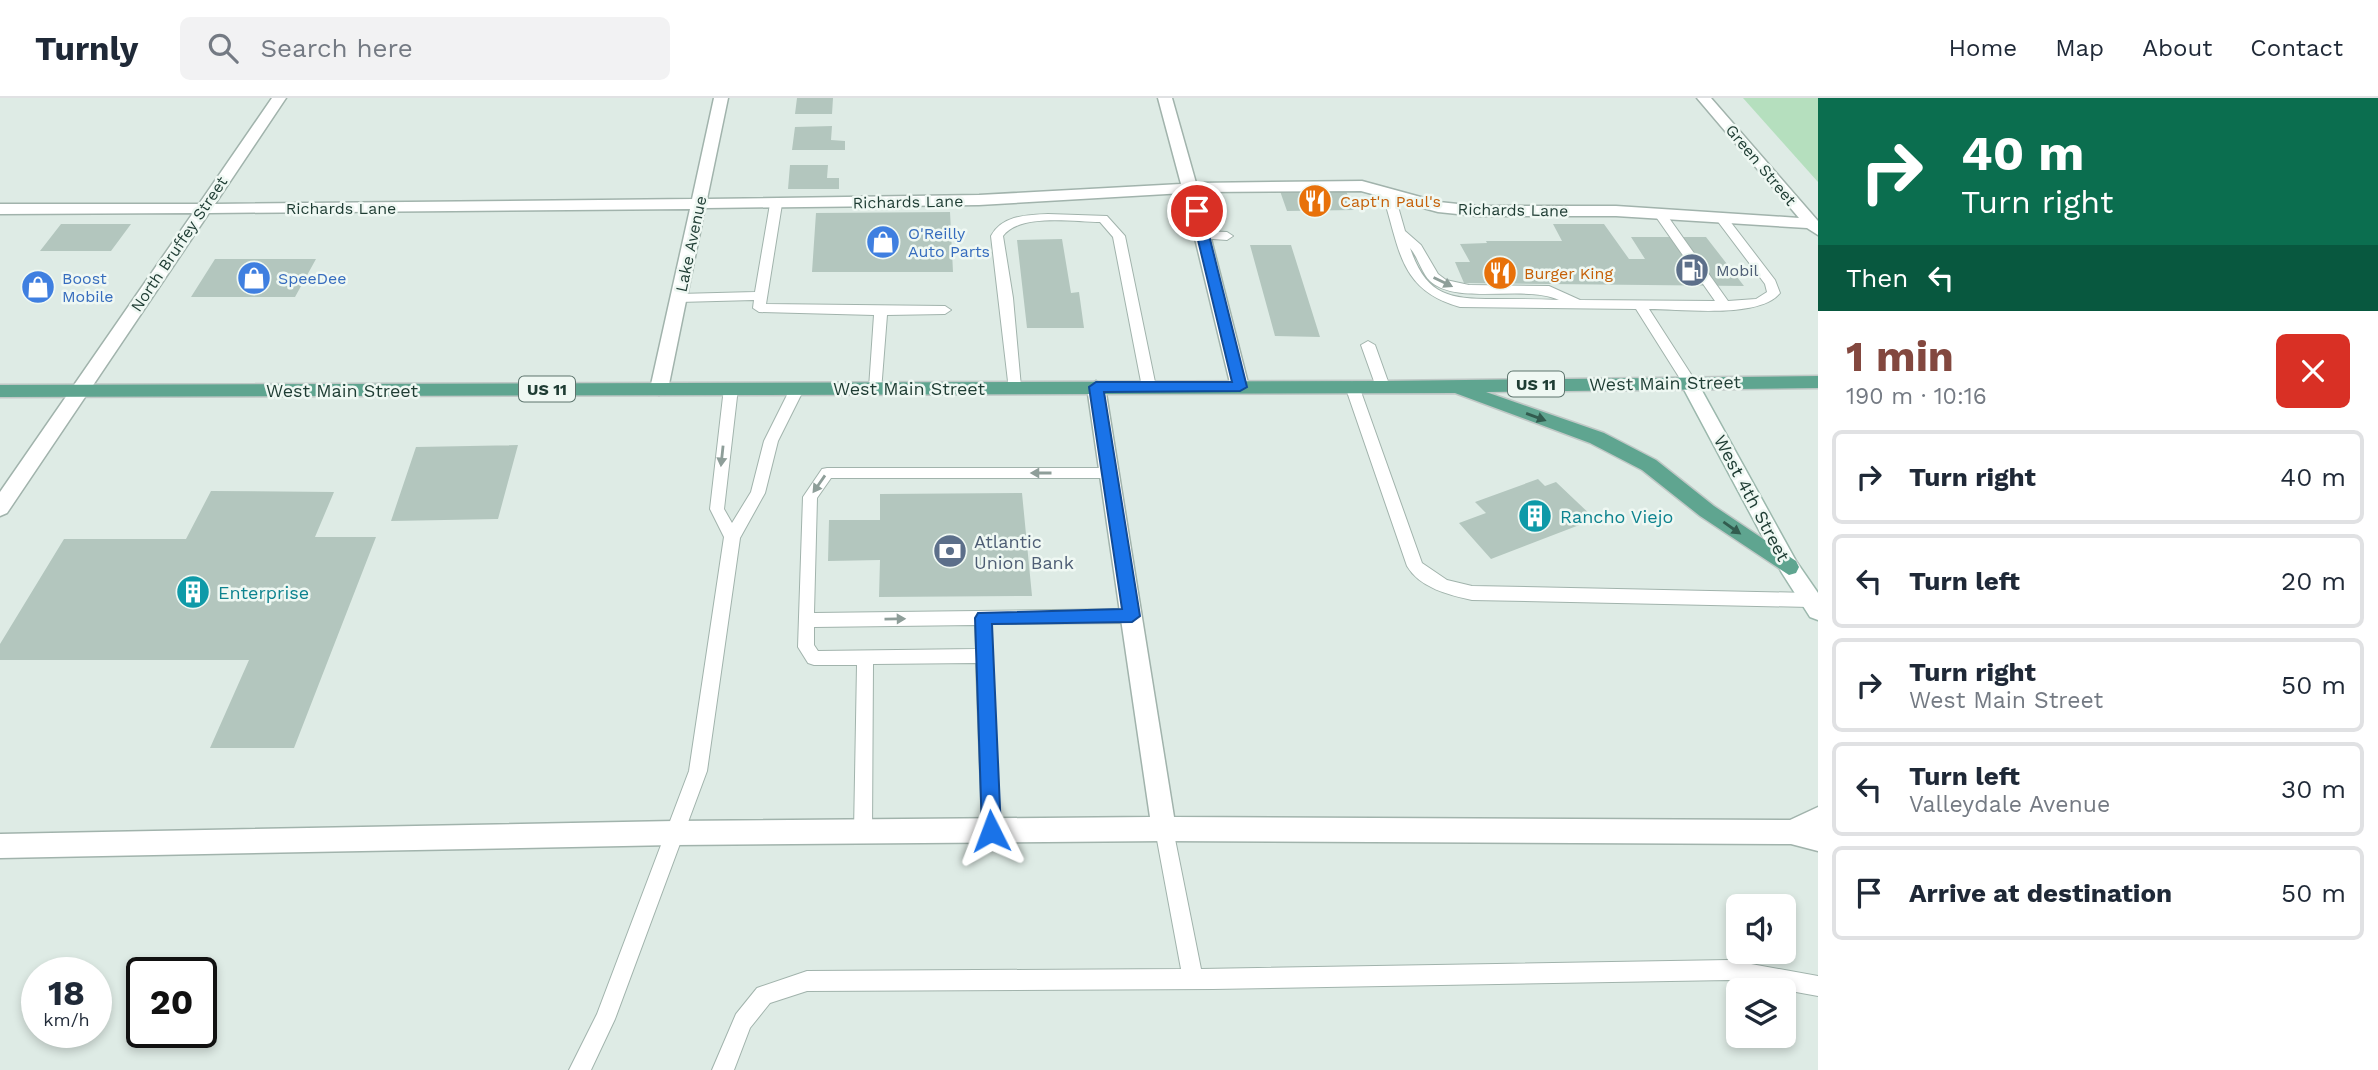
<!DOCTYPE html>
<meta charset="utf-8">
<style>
:root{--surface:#fff;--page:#f2f2f3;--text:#1f2937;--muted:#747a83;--line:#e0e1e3;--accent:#83483f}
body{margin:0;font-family:"Work Sans",sans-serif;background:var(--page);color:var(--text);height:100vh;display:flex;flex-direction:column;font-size:26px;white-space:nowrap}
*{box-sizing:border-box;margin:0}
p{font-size:23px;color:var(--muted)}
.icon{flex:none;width:38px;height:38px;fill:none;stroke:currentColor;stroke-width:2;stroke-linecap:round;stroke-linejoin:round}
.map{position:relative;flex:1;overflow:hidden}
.panel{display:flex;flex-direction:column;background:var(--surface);width:560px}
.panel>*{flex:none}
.hud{background:#0b6e4f;color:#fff;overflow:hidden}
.fabs{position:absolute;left:1726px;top:796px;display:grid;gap:14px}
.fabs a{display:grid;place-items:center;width:70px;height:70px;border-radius:10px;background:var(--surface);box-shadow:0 4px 10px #0003;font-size:35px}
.speed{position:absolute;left:21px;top:859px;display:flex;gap:14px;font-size:35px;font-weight:700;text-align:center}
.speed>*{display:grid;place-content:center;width:91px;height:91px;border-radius:50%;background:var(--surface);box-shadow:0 4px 10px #0003;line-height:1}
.speed small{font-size:18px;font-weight:400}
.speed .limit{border:4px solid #111;border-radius:10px;background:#fff;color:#111}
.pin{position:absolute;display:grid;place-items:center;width:60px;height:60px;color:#fff;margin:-30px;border:4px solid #fff;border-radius:50%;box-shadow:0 2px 7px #0007}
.me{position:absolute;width:77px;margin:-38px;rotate:357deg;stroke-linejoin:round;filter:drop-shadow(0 0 5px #0008)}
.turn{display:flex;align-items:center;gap:24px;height:147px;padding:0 28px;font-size:32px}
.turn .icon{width:91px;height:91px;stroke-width:2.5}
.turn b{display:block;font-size:49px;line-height:60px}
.then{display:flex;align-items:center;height:66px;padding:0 28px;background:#0003;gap:14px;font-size:26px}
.round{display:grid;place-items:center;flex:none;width:74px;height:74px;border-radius:10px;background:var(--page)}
.headline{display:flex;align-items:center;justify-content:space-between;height:119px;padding:0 28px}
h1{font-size:42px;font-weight:700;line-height:52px;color:var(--accent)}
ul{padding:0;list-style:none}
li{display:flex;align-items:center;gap:21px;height:94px;margin:0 14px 10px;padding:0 14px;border:4px solid var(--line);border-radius:10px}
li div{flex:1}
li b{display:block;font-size:26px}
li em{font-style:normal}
header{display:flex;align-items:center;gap:42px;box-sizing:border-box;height:98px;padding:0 35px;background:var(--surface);border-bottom:2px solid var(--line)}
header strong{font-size:33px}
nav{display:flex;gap:38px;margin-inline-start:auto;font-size:24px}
.search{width:490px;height:63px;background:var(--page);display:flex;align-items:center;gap:18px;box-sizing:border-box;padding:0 24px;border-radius:10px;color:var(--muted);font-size:26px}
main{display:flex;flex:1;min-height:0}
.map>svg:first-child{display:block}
</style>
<header>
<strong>Turnly</strong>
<div class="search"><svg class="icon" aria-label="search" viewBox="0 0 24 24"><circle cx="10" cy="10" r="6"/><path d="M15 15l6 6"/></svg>Search here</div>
<nav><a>Home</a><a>Map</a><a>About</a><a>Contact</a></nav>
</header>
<main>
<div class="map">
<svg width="1818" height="972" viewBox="0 0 1818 972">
<rect width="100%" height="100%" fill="#deebe5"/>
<path fill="#b5dfbe" d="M 1743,0 L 1818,0 L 1818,84 Z"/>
<path fill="#b3c6be" d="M 797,0 L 833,0 L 832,16 L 795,16 Z
M 832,28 L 831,42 L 845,43 L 845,52 L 792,52 L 795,29 Z
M 790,67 L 828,67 L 827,80 L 839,80 L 839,91 L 788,91 Z
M 1280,93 L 1346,93 L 1354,112 L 1287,113 Z
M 950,114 L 953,174 L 812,174 L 816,115 Z
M 61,126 L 131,126 L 111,153 L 40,153 Z
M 1553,126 L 1604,126 L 1629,161 L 1645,161 L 1631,139 L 1706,139 L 1744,188 L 1464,185 L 1455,164 L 1470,164 L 1460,146 L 1487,145 L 1486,143 L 1562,143 Z
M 1062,141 L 1071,195 L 1079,194 L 1084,230 L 1027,230 L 1017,142 Z
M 1250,147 L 1291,147 L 1320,239 L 1275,238 Z
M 215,161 L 316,161 L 295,199 L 191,199 Z
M 518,347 L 498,421 L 391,423 L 416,349 Z
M 1538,381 L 1545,388 L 1556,384 L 1595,421 L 1491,461 L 1459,425 L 1486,415 L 1475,404 Z
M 211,393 L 334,394 L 315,439 L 376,439 L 294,650 L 210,650 L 249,562 L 0,562 L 0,546 L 64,441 L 186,441 Z
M 1022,395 L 1032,498 L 879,499 L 880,462 L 828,463 L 829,422 L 880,422 L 880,396 Z"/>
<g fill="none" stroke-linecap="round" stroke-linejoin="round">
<g stroke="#a1b3ac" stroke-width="2">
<path id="service" d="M 1389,95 L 1395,98 L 1405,133 L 1421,147 L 1438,176 L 1446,182 L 1469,187 L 1549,188 L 1580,202 L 1715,203 L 1654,116 L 1660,112 L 1664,113 L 1728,203 L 1756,201 L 1767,194 L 1765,186 L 1716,121 L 1722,117 L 1726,118 L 1775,182 L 1780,195 C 1760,221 1681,211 1649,211 L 1696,284 L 1689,289 L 1684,287 L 1636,211 L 1460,209 C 1399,192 1400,151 1383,98 ZM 1410,150 C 1418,159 1421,174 1430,183 C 1457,208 1525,186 1559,202 C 1537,201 1515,201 1494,201 C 1448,201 1426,197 1410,150 Z
M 776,103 L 782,106 L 766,206 L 945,208 L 951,212 L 945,216 L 887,217 L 881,293 L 876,295 L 869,290 L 874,217 L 759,214 L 753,210 L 754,202 L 679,204 L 673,200 L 679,196 L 755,194 L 770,106 Z
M 1048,116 L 1107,118 L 1125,138 L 1156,289 L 1154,292 L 1149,294 L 1142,289 L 1113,139 L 1100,124 C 1074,124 1020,115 1003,138 L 1013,200 L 1021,289 L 1014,294 L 1009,292 L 991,138 C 1002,117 1027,117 1048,116 Z
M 1203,133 L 1227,134 L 1233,138 L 1227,142 L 1199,140 L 1199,134 Z
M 1368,243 L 1375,247 L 1390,289 L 1388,292 L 1383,294 L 1376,289 L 1361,247 Z
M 1352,283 L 1359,288 L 1422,465 L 1447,482 L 1472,488 L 1810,495 L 1816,497 L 1818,502 L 1816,507 L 1810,509 L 1472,502 C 1449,497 1420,490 1407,468 L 1345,288 Z
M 731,285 L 738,290 L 724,411 L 732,425 L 751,394 L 764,343 L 790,291 L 797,286 L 804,291 L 778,343 L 765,395 L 740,440 L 707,673 L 615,921 L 591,972 L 569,972 L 597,916 L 689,673 L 724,439 L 710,411 L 724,290 Z
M 827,370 L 1109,370 L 1116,375 L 1109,380 L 831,380 L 817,400 L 814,515 L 1132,511 L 1138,513 L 1140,518 L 1138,523 L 1132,525 L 991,526 L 1000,733 L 998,739 L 991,742 L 984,739 L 982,733 L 976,565 L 873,566 L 872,734 L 870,740 L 863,743 L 856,740 L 854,734 L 857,567 L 814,567 L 808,565 L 798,549 L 803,399 L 822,371 ZM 975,527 L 976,551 L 818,553 L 814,547 L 814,529 Z
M 1164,722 L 1171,725 L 1173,731 L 1201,871 L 1729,862 L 1818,878 L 1818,898 L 1729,882 L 1213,891 L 807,893 L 770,905 L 750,930 L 734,972 L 712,972 L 736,916 L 757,890 L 807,873 L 1181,871 L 1155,731 L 1157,725 Z"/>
</g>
<g stroke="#a1b3ac" stroke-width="3">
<path id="minor" d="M 272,0 L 286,0 L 215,106 L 692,101 L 714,0 L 728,0 L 707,101 L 979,97 L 1181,86 L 1158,0 L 1172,0 L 1196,85 L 1362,83 L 1439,104 L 1477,108 L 1616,108 L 1799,120 L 1697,0 L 1711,0 L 1818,123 L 1818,137 L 1807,130 L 1616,118 L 1477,118 L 1438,114 L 1361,93 L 1199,94 L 1249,289 L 1240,295 L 1231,289 L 1184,95 L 979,107 L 705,110 L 668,291 L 659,297 L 650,291 L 690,111 L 209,115 L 7,415 L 0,418 L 0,394 L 193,115 L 0,116 L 0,106 L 199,106 Z
M 1096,283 L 1105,289 L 1174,719 L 1790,722 L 1818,709 L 1818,753 L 1791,746 L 1164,743 L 674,747 L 0,760 L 0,736 L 674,723 L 1150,719 L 1087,289 Z"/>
</g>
<g stroke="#9cb8ad" stroke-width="3">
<path id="secondary" d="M 1689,278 L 1695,280 L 1796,463 L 1818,495 L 1818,522 L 1810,519 L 1782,475 L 1680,284 Z"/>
</g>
<g stroke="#c0c8c6" stroke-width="3">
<path id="primary" d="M 1818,278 L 1818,290 L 1486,294 L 1604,335 L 1656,362 L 1714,408 L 1796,463 L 1799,469 L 1796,475 L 1789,477 L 1700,418 L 1642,372 L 1590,345 L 1455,295 L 0,299 L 0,287 L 1383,283 Z"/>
</g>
<use href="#service" fill="#fff" fill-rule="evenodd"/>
<use href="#minor" fill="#fff" fill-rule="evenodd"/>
<use href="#secondary" fill="#fff" fill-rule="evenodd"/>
<use href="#primary" fill="#5fa590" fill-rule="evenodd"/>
</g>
<defs><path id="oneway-solid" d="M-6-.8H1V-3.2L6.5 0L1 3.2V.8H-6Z" transform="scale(1.75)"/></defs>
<g fill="#8e9e99">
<use href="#oneway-solid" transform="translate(1443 184) rotate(26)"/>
<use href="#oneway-solid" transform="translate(722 358) rotate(96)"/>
<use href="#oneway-solid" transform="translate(1041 375) rotate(180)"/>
<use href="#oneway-solid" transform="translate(819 386) rotate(125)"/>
<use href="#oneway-solid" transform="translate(895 521) rotate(-1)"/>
</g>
<g fill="#325c4f">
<use href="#oneway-solid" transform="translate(1536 319) rotate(20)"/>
<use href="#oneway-solid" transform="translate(1732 430) rotate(35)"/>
</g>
<path fill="#1a73e8" stroke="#114b97" stroke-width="2" d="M 1197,109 L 1203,113 L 1247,289 L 1240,293 L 1104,294 L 1140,518 L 1132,524 L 992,526 L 1001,733 L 998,739 L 991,742 L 985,739 L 982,733 L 975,520 L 978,515 L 1122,511 L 1089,289 L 1096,284 L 1232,284 L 1191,113 Z"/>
<defs>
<g id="restaurant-disc" transform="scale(1.75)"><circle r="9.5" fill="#e8710a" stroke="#eff8f3"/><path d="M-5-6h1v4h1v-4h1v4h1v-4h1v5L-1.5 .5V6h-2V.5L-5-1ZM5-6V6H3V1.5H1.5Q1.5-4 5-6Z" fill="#fff"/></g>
<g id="shop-disc" transform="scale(1.75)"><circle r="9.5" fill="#3f7fe0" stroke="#eff8f3"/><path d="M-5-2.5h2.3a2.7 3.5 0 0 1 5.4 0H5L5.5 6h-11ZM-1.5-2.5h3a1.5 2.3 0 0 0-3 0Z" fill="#fff"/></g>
<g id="fuel-disc" transform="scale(1.75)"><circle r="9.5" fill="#5c6f8a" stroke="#eff8f3"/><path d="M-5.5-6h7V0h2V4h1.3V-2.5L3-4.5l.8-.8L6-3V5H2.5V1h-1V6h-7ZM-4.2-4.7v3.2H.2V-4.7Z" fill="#fff"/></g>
<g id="building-disc" transform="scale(1.75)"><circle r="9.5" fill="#0f9aa8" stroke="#eff8f3"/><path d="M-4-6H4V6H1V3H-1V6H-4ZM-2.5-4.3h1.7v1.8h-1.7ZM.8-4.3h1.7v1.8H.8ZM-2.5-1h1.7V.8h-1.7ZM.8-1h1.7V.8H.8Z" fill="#fff"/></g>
<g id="bank-disc" transform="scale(1.75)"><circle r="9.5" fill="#5c6f8a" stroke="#eff8f3"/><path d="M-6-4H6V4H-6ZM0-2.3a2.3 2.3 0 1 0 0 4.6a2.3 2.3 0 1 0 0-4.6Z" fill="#fff"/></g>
</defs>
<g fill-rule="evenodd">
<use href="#restaurant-disc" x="1315" y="103"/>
<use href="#shop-disc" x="883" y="144"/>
<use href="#fuel-disc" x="1692" y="172"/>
<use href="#restaurant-disc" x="1500" y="175"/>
<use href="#shop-disc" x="254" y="180"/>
<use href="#shop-disc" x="38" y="189"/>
<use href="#building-disc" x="1535" y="418"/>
<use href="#bank-disc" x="950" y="453"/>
<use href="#building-disc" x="193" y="494"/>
</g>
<g text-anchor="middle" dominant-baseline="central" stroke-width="5" stroke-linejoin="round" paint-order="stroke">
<g font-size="16" fill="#1e3c33" stroke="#eff8f3">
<text transform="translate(1761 67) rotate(50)">Green Street</text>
<text transform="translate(908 104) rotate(-1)">Richards Lane</text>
<text x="341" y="110">Richards Lane</text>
<text transform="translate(1513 112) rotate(1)">Richards Lane</text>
<text transform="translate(179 146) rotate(-56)">North Bruffey Street</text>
<text transform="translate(691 146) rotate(-78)">Lake Avenue</text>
</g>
<g font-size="16" fill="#c56008" stroke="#eff8f3" text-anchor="start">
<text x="1340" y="103">Capt'n Paul's</text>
<text x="1524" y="175">Burger King</text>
</g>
<g font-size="16" fill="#366cbe" stroke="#eff8f3" text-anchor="start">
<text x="908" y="135">O'Reilly<tspan x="908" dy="18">Auto Parts</tspan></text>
<text x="62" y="180">Boost<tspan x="62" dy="18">Mobile</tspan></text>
<text x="278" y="180">SpeeDee</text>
</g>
<g font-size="16" fill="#4e5e75" stroke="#eff8f3" text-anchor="start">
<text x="1716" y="172">Mobil</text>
</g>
<g fill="#eff8f3" stroke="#5d746d" stroke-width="2">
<rect x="1508" y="273.5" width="56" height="25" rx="5"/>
<rect x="519" y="278.5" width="56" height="25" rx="5"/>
</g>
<g font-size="16" font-weight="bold" fill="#1e3c33">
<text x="1536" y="286">US 11</text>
<text x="547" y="291">US 11</text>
</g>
<g font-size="18" fill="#1e3c33" stroke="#eff8f3">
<text transform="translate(1665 285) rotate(-1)">West Main Street</text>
<text x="909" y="290">West Main Street</text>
<text x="342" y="292">West Main Street</text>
<text transform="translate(1752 400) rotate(62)">West 4th Street</text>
</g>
<g font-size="18" fill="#0d838f" stroke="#eff8f3" text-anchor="start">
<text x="1560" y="418">Rancho Viejo</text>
<text x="218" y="494">Enterprise</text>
</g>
<g font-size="18" fill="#4e5e75" stroke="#eff8f3" text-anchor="start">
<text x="974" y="443">Atlantic<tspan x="974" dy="21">Union Bank</tspan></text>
</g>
</g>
</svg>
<div class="fabs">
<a><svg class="icon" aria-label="sound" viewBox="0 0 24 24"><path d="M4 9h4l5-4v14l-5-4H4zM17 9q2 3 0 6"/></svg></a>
<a><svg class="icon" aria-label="layers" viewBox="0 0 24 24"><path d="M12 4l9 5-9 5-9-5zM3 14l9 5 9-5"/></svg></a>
</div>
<div class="speed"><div>18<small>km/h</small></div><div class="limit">20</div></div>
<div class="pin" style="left:1197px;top:113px;background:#d93025"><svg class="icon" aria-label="arrive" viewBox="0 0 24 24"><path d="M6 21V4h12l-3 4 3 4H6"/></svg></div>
<svg class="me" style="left:991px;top:733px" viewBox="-20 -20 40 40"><path d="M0-17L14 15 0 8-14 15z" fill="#1a73e8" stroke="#fff" stroke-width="4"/></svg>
</div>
<section class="panel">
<div class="hud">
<div class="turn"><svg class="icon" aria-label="right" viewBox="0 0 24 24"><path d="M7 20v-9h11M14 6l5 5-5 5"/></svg><div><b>40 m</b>Turn right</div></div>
<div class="then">Then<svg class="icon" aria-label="left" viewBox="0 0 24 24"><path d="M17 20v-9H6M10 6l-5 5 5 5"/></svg></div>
</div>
<div class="headline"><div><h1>1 min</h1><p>190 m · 10:16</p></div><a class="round" style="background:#d93025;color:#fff"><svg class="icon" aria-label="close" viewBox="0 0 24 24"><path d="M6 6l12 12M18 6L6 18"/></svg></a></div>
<ul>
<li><svg class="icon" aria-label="right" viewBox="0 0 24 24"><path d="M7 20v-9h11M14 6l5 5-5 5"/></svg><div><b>Turn right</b></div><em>40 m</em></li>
<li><svg class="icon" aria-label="left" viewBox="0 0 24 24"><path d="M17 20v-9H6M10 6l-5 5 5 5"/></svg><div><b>Turn left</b></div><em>20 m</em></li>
<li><svg class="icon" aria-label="right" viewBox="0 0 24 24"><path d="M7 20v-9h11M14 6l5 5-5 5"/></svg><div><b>Turn right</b><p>West Main Street</p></div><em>50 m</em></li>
<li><svg class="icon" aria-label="left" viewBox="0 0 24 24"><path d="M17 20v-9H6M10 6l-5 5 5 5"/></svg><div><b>Turn left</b><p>Valleydale Avenue</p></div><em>30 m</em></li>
<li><svg class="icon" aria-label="arrive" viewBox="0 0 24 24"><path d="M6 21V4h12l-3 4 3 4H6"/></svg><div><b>Arrive at destination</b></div><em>50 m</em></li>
</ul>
</section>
</main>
